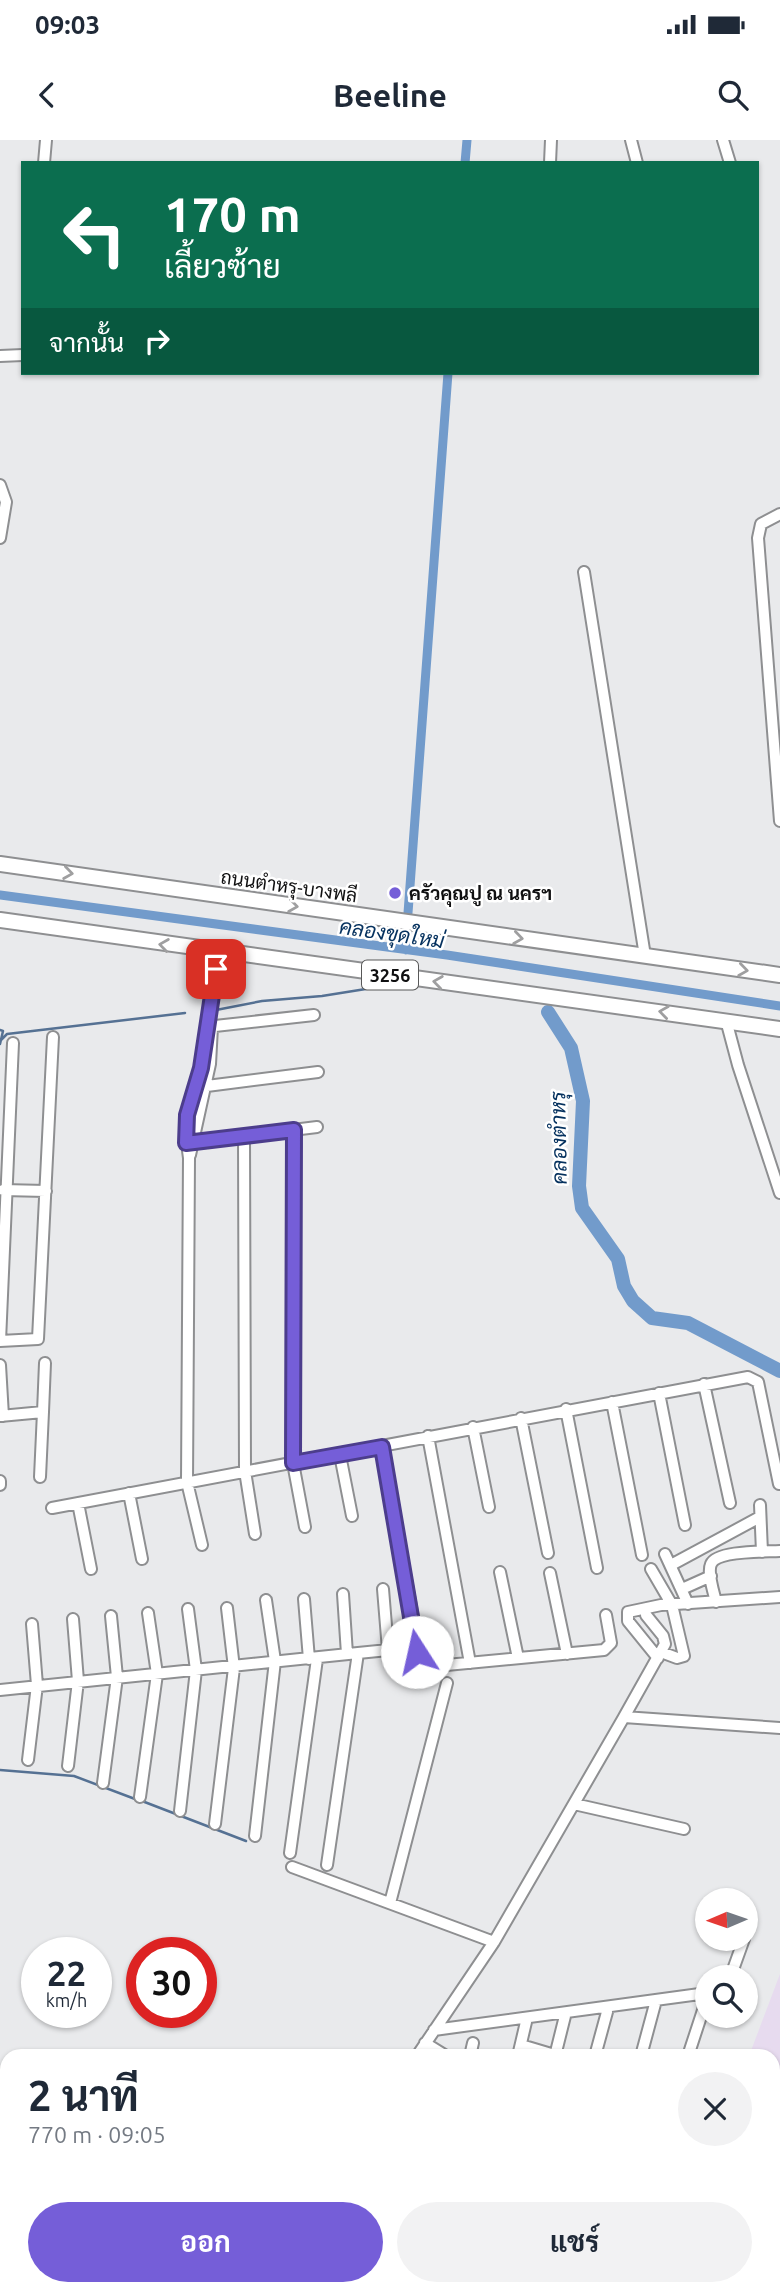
<!DOCTYPE html>
<html lang="th">
<meta charset="utf-8">
<style>
:root{--surface:#fff;--page:#f2f2f3;--text:#1f2937;--muted:#747a83;--accent:#755ed8}
body{margin:0;font-family:Ubuntu,Sarabun,sans-serif;background:var(--page);color:var(--text);height:100vh;display:flex;flex-direction:column;font-size:26px;white-space:nowrap}
*{box-sizing:border-box;margin:0}
p{font-size:23px;color:var(--muted)}
.icon{flex:none;width:38px;height:38px;fill:none;stroke:currentColor;stroke-width:2;stroke-linecap:round;stroke-linejoin:round}
.map{position:relative;flex:1;overflow:hidden}
.side{position:absolute;left:0px;top:1909px;width:780px;height:247px;display:flex;flex-direction:column;background:var(--surface);border-radius:21px 21px 0 0;box-shadow:0 2px 5px #0004}
.side>*{flex:none}
.hud{position:absolute;left:21px;top:21px;width:738px;height:214px;border-radius:0px;box-shadow:0 2px 5px #0004;background:#0b6e4f;color:#fff;overflow:hidden}
.needle{width:46px;rotate:268deg}
.fabs{position:absolute;left:695px;top:1748px;display:grid;gap:14px}
.fabs a{display:grid;place-items:center;width:63px;height:63px;border-radius:50%;background:var(--surface);box-shadow:0 2px 5px #0004;font-size:35px}
.speed{position:absolute;left:21px;top:1797px;display:flex;gap:14px;font-size:35px;font-weight:700;text-align:center}
.speed>*{display:grid;place-content:center;width:91px;height:91px;border-radius:50%;background:var(--surface);box-shadow:0 2px 5px #0004;line-height:1}
.speed small{font-size:18px;font-weight:400}
.speed .limit{border:10px solid #d22;background:#fff;color:#111}
.pin{position:absolute;display:grid;place-items:center;width:60px;height:60px;color:#fff;margin:-30px;border-radius:14px;box-shadow:0 4px 10px #0006}
.me{position:absolute;width:77px;margin:-38px;rotate:350deg;stroke-linejoin:round;filter:drop-shadow(0 0 5px #0008)}
.turn{display:flex;align-items:center;gap:24px;height:147px;padding:0 28px;font-size:32px}
.turn .icon{width:91px;height:91px;stroke-width:2.5}
.turn b{display:block;font-size:49px;line-height:60px}
.then{display:flex;align-items:center;height:66px;padding:0 28px;background:#0003;gap:14px;font-size:26px}
.round{display:grid;place-items:center;flex:none;width:74px;height:74px;border-radius:37px;background:var(--page)}
.head{display:flex;align-items:center;justify-content:space-between;height:119px;padding:0 28px}
h1{font-size:42px;font-weight:700;line-height:52px}
.primary-button{display:flex;gap:14px;margin-top:auto;padding:14px 28px}
.primary-button a{flex:1;height:80px;border-radius:42px;background:var(--accent);color:#fff;font-size:28px;font-weight:700;line-height:80px;text-align:center}
.primary-button a+a{background:var(--page);color:var(--text)}
.status{display:flex;justify-content:space-between;align-items:center;height:49px;padding:0 35px;background:var(--surface);direction:ltr}
.status svg{height:19px;fill:currentColor}
header{display:flex;justify-content:space-between;align-items:center;height:91px;padding:0 28px;background:var(--surface);font-size:32px;font-weight:700}
.map>svg:first-child{display:block}
</style>
<div class="status"><b>09:03</b><svg viewBox="0 0 49 12"><path d="M0 12V9h3v3zM5 12V6h3v6zM10 12V3h3v9zM15 12V0h3v12zM26 1h20v11H26zM47 4h2v5h-2z"/></svg></div>
<header><svg class="icon" aria-label="back" viewBox="0 0 24 24"><path d="M15 5l-7 7 7 7"/></svg>Beeline<svg class="icon" aria-label="search" viewBox="0 0 24 24"><circle cx="10" cy="10" r="6"/><path d="M15 15l6 6"/></svg></header>
<div class="map">
<svg width="780" height="2155" viewBox="0 0 780 2155">
<rect width="100%" height="100%" fill="#e9eaec"/>
<path fill="#e7dbef" d="M 780,1834 L 780,2115 L 774,2114 L 774,1916 L 749,1916 Z"/>
<g fill="none" stroke-linecap="round" stroke-linejoin="round">
<path stroke="#557193" stroke-width="2.5" d="M 216,870 L 262,861 L 322,856 L 372,848
M 0,890 L 3,891 L 0,904
M 1,900 L 7,894 L 185,873
M 0,1630 L 74,1636 L 135,1659
M 142,1661 L 246,1701"/>
<path stroke="#729bcb" stroke-width="9" d="M 465,23 L 467,0
M 0,755 L 447,815 L 780,866
M 408,773 L 448,233
M 406,810 L 407,792"/>
<path stroke="#729bcb" stroke-width="14" d="M 548,872 L 571,908 L 583,961 L 579,1046 L 582,1068 L 618,1119 L 624,1146 L 633,1161 L 652,1178 L 688,1183 L 780,1231"/>
<g stroke="#8e8f91" stroke-width="14">
<path id="minor" d="M 631,0 L 637,23
M 723,0 L 730,23
M 44,23 L 46,0
M 550,23 L 551,0
M 0,216 L 23,215
M 0,345 L 6,362 L 0,398
M 780,374 L 761,384 L 758,398 L 780,681
M 584,432 L 645,816
M 726,880 L 738,925 L 780,1053
M 206,887 L 314,875
M 13,903 L 0,1201 L 38,1199 L 53,897
M 199,947 L 318,932
M 294,990 L 293,1323 L 305,1387
M 244,996 L 245,1331 L 255,1394
M 187,1003 L 317,987
M 190,1015 L 210,924 L 212,887
M 3,1050 L 46,1051
M 0,1225 L 3,1276
M 704,1244 L 730,1363
M 659,1253 L 685,1385
M 612,1262 L 642,1415
M 566,1269 L 597,1428
M 43,1272 L 45,1223
M 0,1276 L 43,1272 L 40,1337
M 521,1278 L 548,1413
M 473,1287 L 489,1367
M 428,1296 L 470,1523
M 382,1307 L 421,1522 L 436,1526 L 604,1510 L 611,1503 L 606,1475
M 340,1315 L 352,1376
M 0,1341 L 0,1345
M 129,1353 L 142,1419
M 78,1363 L 91,1429
M 760,1365 L 762,1412
M 52,1368 L 748,1237 L 758,1242 L 779,1344
M 202,1405 L 187,1342 L 189,1018 L 185,988 L 201,928 L 219,813
M 665,1414 L 688,1464
M 671,1425 L 760,1377
M 651,1429 L 672,1465 L 684,1516 L 677,1518 L 661,1512
M 500,1432 L 518,1518
M 550,1433 L 567,1514
M 682,1449 L 711,1436
M 343,1454 L 347,1514
M 304,1459 L 309,1519
M 716,1462 C 714,1453 707,1433 711,1424 C 717,1410 766,1412 780,1411
M 358,1513 L 388,1510 L 383,1449
M 658,1518 L 628,1481 L 628,1472 L 661,1465 L 780,1457
M 0,1550 L 358,1513 L 327,1725
M 624,1577 L 665,1504 L 663,1496 L 646,1475
M 28,1620 L 37,1545 L 32,1484
M 68,1626 L 78,1541 L 73,1479
M 103,1643 L 117,1537 L 111,1476
M 140,1657 L 157,1534 L 148,1473
M 574,1664 L 684,1689
M 180,1671 L 196,1530 L 188,1469
M 215,1684 L 234,1528 L 227,1468
M 255,1696 L 275,1521 L 266,1460
M 290,1713 L 317,1519
M 292,1727 L 494,1802
M 390,1763 L 447,1543
M 746,1794 L 750,1780
M 730,1838 L 744,1799
M 434,1890 L 707,1853
M 425,1903 L 446,1916
M 521,1905 L 558,1916
M 417,1916 L 494,1802 L 624,1577 L 780,1588
M 470,1916 L 473,1903
M 518,1916 L 526,1882
M 555,1916 L 565,1876
M 595,1916 L 607,1872
M 641,1916 L 655,1864
M 688,1916 L 707,1858
M 620,2152 L 629,2155
M 338,2155 L 340,2149
M 357,2155 L 359,2149
M 401,2155 L 403,2149
M 448,2155 L 450,2149
M 487,2155 L 489,2149
M 527,2155 L 529,2149
M 574,2155 L 576,2149
M 724,2155 L 726,2149
M 760,2155 L 761,2149"/>
</g>
<g stroke="#8e8f91" stroke-width="18">
<path id="major" d="M 0,724 L 780,835
M 0,780 L 780,889"/>
</g>
<use href="#minor" stroke="#fff" stroke-width="10"/>
<use href="#major" stroke="#fff" stroke-width="14"/>
</g>
<defs><path id="oneway-chevron" d="M-2-3.5L2.5 0L-2 3.5" fill="none" stroke-width="1.6" stroke-linecap="round" stroke-linejoin="round" transform="scale(1.75)"/></defs>
<g stroke="#9f9fa0">
<use href="#oneway-chevron" transform="translate(68 733) rotate(8)"/>
<use href="#oneway-chevron" transform="translate(293 766) rotate(8)"/>
<use href="#oneway-chevron" transform="translate(518 798) rotate(8)"/>
<use href="#oneway-chevron" transform="translate(164 805) rotate(-172)"/>
<use href="#oneway-chevron" transform="translate(743 830) rotate(8)"/>
<use href="#oneway-chevron" transform="translate(438 842) rotate(-172)"/>
<use href="#oneway-chevron" transform="translate(664 872) rotate(-172)"/>
</g>
<g fill="none" stroke-linecap="round" stroke-linejoin="round">
<g stroke="#4c3d8c" stroke-width="18">
<path id="route" d="M 216,829 L 201,928 L 187,975 L 186,1003 L 294,990 L 293,1323 L 382,1307 L 417,1512"/>
</g>
<use href="#route" stroke="#755ed8" stroke-width="12"/>
</g>
<circle fill="#755ed8" stroke="#fff" stroke-width="2.5" cx="395" cy="753" r="7"/>
<g text-anchor="middle" dominant-baseline="central" stroke-width="5" stroke-linejoin="round" paint-order="stroke">
<rect fill="#fff" stroke="#585858" stroke-width="2" x="362" y="820.5" width="56" height="29" rx="5"/>
<g font-size="18" font-weight="bold" fill="#101011">
<text x="390" y="835">3256</text>
</g>
<g font-size="19" fill="#101011" stroke="#fff">
<text transform="translate(289 746) rotate(8)">ถนนตำหรุ-บางพลี</text>
</g>
<g font-size="19" font-weight="bold" fill="#101011" stroke="#fff" text-anchor="start">
<text x="409" y="753">ครัวคุณปู ณ นครฯ</text>
</g>
<g font-size="21" font-style="italic" fill="#05315e" stroke="#fff">
<text transform="translate(392 793) rotate(8)">คลองขุดใหม่</text>
<text transform="translate(558 998) rotate(-91)">คลองตำหรุ</text>
</g>
</g>
</svg>
<div class="fabs">
<a><svg class="needle" viewBox="-14 -14 28 28"><path d="M0-13l5 13h-10z" fill="#e53935"/><path d="M0 13l5-13h-10z" fill="#747a83"/></svg></a>
<a><svg class="icon" aria-label="search" viewBox="0 0 24 24"><circle cx="10" cy="10" r="6"/><path d="M15 15l6 6"/></svg></a>
</div>
<div class="speed"><div>22<small>km/h</small></div><div class="limit">30</div></div>
<div class="pin" style="left:216px;top:829px;background:#d93025"><svg class="icon" aria-label="arrive" viewBox="0 0 24 24"><path d="M6 21V4h12l-3 4 3 4H6"/></svg></div>
<svg class="me" style="left:417px;top:1512px" viewBox="-20 -20 40 40"><circle r="19" fill="#fff"/><path d="M0-13L10 11 0 6-10 11z" fill="#755ed8"/></svg>
<div class="hud">
<div class="turn"><svg class="icon" aria-label="left" viewBox="0 0 24 24"><path d="M17 20v-9H6M10 6l-5 5 5 5"/></svg><div><b>170 m</b>เลี้ยวซ้าย</div></div>
<div class="then">จากนั้น<svg class="icon" aria-label="right" viewBox="0 0 24 24"><path d="M7 20v-9h11M14 6l5 5-5 5"/></svg></div>
</div>
<section class="side">
<div class="head"><div><h1>2 นาที</h1><p>770 m · 09:05</p></div><a class="round"><svg class="icon" aria-label="close" viewBox="0 0 24 24"><path d="M6 6l12 12M18 6L6 18"/></svg></a></div>
<div class="primary-button"><a>ออก</a><a>แชร์</a></div>
</section>
</div>
